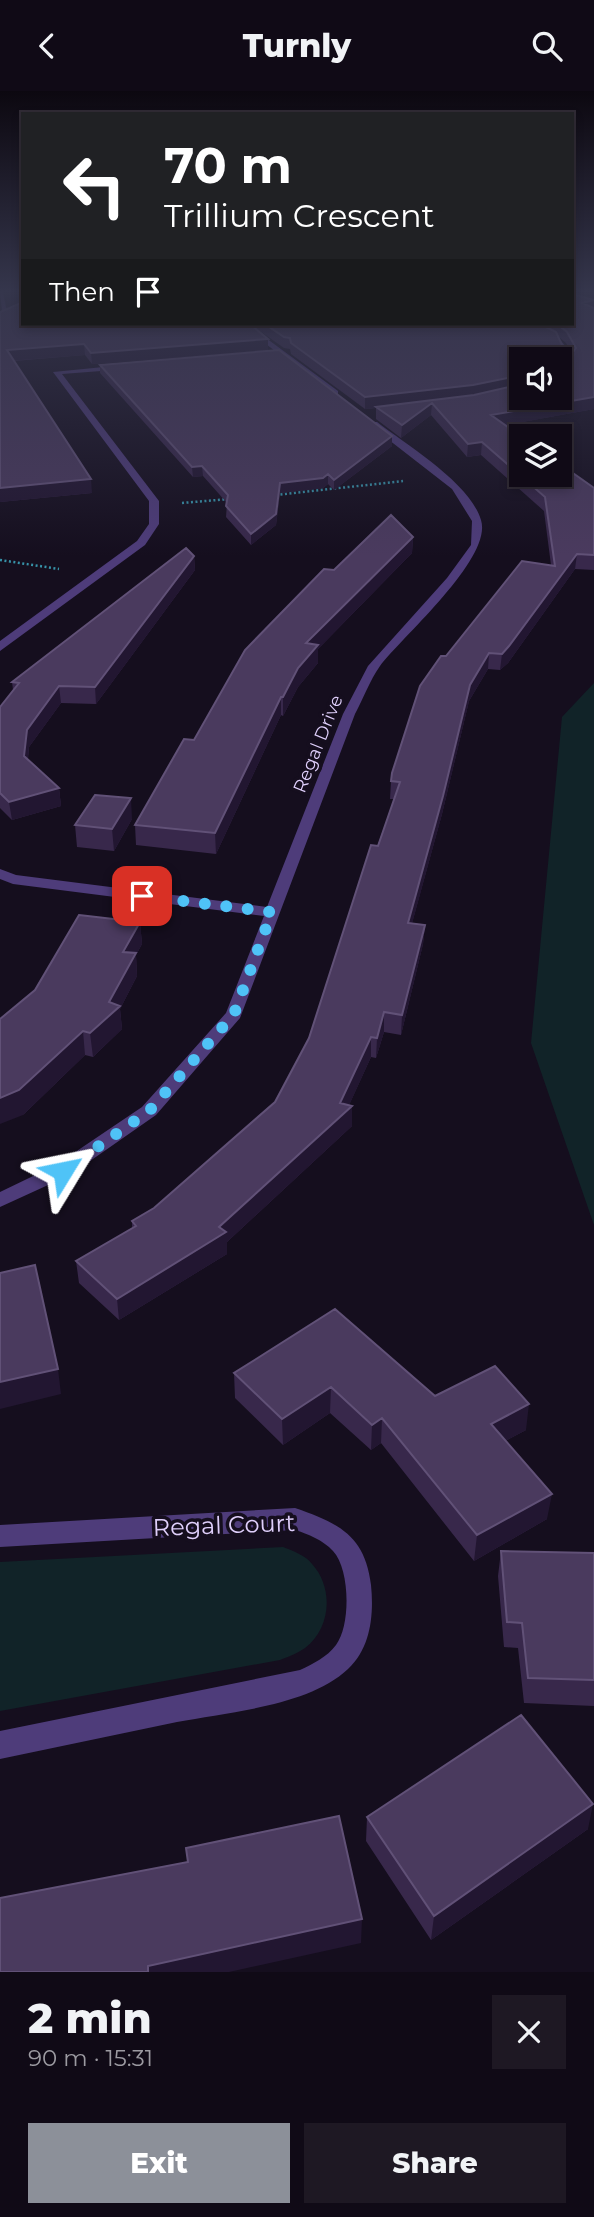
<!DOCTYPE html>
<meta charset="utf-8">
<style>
:root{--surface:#100a16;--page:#1e1823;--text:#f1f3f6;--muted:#9c9aa1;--line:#302b35;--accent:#8c9099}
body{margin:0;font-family:Montserrat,sans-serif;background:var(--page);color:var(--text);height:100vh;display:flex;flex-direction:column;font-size:26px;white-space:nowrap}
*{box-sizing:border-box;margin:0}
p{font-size:23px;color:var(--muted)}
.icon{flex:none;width:38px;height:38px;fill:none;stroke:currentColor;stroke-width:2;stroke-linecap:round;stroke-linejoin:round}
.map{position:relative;height:1881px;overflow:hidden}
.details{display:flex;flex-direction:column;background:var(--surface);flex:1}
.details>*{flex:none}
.guide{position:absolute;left:21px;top:21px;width:553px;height:214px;border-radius:0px;box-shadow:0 4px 10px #0003,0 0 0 2px var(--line);background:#202124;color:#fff;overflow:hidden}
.buttons{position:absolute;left:509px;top:256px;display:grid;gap:14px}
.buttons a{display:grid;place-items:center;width:63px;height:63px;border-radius:0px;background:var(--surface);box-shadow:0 4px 10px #0003,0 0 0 2px var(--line);font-size:35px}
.pin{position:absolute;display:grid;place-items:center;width:60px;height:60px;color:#fff;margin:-30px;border-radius:14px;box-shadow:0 4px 10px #0006}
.me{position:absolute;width:77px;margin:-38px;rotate:55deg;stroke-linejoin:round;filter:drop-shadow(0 0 5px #0008)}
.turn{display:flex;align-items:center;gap:24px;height:147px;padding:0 28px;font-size:32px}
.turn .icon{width:91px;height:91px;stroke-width:2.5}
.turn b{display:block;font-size:49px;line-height:60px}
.then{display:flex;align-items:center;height:66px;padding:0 28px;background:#0003;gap:14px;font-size:26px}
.round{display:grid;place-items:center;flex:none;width:74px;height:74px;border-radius:0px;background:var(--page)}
.summary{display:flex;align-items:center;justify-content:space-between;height:119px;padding:0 28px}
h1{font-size:42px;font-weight:800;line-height:52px}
.action{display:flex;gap:14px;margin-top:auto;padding:14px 28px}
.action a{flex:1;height:80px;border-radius:0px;background:var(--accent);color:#fff;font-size:28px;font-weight:800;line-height:80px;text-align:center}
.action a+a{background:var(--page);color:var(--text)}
header{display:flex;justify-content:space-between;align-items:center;height:91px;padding:0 28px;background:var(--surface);font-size:32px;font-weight:800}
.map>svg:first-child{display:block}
</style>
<header><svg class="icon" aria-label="back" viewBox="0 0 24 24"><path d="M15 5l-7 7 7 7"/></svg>Turnly<svg class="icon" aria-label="search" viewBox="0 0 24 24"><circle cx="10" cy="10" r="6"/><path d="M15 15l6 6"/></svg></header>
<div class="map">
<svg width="594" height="1881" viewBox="0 0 594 1881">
<rect width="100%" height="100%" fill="#150e1e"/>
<path fill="#112328" d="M 594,592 L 594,1134 L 531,952 L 562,626 Z
M 283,1456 C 293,1460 305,1464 312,1473 C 334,1497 331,1537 305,1557 C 298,1562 288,1566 280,1569 L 0,1620 L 0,1471 Z"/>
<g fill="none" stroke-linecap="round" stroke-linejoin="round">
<path stroke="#3792a8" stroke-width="2.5" stroke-dasharray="2 2.5" stroke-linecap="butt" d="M 276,404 L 403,390
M 182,412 L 229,408
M 0,469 L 59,478"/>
<path fill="#4e3c7a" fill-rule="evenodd" d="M 0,201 L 3,201 L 7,221 L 2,220 Z
M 240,233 L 247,233 L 338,300 L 338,304 L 332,304 Z
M 524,233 C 547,233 563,248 573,267 L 563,281 L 560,281 L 560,274 L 565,267 L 557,250 Z
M 124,274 L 127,278 L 62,283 L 159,410 L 159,433 L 145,454 L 0,560 L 0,550 L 137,450 L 149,433 L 149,410 L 53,281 Z
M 371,331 L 377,331 C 408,355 470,392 481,429 C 493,467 403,545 380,575 C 370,589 363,608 355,623 L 240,927 L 156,1024 L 70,1084 L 0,1116 L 0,1101 L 56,1074 L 142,1016 L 226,922 L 264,825 L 13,793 L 0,788 L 0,778 L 16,784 L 267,816 L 343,623 L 368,575 L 447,487 L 471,454 L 472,430 L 452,398 L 371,335 Z
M 295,1417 C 338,1432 365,1444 371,1494 C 374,1523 371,1557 348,1578 C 309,1615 229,1621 177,1631 C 118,1643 59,1656 0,1668 L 0,1640 L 300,1579 C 313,1573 327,1566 336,1554 C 351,1534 350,1478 333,1460 C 323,1449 308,1443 295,1439 L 0,1456 L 0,1434 Z"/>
</g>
<path fill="#38284b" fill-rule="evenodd" d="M 594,209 L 594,318 L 505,334 L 594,397 L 594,479 L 575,478 L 508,572 L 500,579 L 488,578 L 469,610 L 442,723 L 412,832 L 425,834 L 423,853 L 401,944 L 384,941 L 376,967 L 371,966 L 349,1014 L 352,1015 L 352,1035 L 227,1151 L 227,1163 L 119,1229 L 79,1192 L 76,1170 L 132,1137 L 132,1130 L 154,1117 L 275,1011 L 309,947 L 394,708 L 390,708 L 391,690 L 446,565 L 551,474 L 544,420 L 481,364 L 467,366 L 431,324 L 401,347 L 376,328 L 376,317 L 365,318 L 291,263 L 290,258 L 284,257 L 250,233 L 572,233 ZM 558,245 L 566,252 L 572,263 L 564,272 L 522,306 L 522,268 L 562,267 L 563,256 Z
M 0,221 L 268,259 L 92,273 L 85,264 L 14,270 L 92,402 L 0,411 Z
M 100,274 L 392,355 L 334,399 L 328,393 L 323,397 L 280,402 L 276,434 L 251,454 L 226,426 L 227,412 L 203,385 L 193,386 L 100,282 Z
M 413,446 L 412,462 L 318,558 L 318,572 L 298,596 L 283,625 L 281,624 L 216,763 L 136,754 L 135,734 L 194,649 L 334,479 Z
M 194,465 L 195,479 L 96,613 L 61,612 L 29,656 L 28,668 L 59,697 L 61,715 L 12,729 L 0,717 L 0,616 L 13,599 L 12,591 Z
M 132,728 L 114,760 L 77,756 L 75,734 Z
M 140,831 L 142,853 L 136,864 L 137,885 L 120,918 L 122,938 L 93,966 L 85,964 L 23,1024 Z
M 234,1282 L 435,1305 L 526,1339 L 505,1350 L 547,1428 L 474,1470 L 381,1352 L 371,1359 L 330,1322 L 283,1354 L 235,1307 Z
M 501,1460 L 594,1462 L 594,1615 L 524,1612 L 518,1557 L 504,1556 L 498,1485 Z
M 367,1726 L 588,1738 L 431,1849 L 366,1750 Z"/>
<path fill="#221631" d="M 594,210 L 594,220 L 582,212 Z
M 268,248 L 268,259 L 92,273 L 91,262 Z
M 84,253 L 85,264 L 8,270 L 7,259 Z
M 563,256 L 562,267 L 560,269 L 560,268 L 558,268 L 559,261 Z
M 522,284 L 521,295 L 473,306 L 376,316 L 376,317 L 365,318 L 365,306 Z
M 594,306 L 594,318 L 491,337 L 491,324 Z
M 432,312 L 431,324 L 401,347 L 402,334 Z
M 392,345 L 392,355 L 334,399 L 334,389 Z
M 482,351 L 481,364 L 467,366 L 468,353 Z
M 202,375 L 203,385 L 193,386 L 192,376 Z
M 328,383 L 328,393 L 323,397 L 280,402 L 276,434 L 251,454 L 251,443 L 280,392 Z
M 91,388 L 92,402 L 0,411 L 0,397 Z
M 413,446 L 412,462 L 318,558 L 318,572 L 298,596 L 283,625 L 283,606 L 306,552 Z
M 577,463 L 575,478 L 508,572 L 500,579 L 502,563 Z
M 194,465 L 195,479 L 96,613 L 95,596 Z
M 489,562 L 488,578 L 469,610 L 442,723 L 407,851 L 408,832 L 470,594 Z
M 59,595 L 61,612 L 29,656 L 26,682 L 24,665 L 27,639 Z
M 281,606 L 281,624 L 216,763 L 215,742 Z
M 59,697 L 61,715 L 12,729 L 9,711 Z
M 131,707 L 132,728 L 114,760 L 112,738 Z
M 140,831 L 142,853 L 136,864 L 137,885 L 120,918 L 122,938 L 93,966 L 90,942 L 109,911 L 123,861 Z
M 425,834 L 423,853 L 401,944 L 402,924 Z
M 384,921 L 384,941 L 376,967 L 377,947 Z
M 83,940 L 85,964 L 23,1024 L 0,1033 L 0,1007 Z
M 371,946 L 371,966 L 346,1021 L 352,1015 L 352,1035 L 227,1151 L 227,1163 L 119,1229 L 117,1208 L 219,1136 L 340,1012 Z
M 58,1278 L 61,1303 L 0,1318 L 0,1291 Z
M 331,1296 L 330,1322 L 283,1354 L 282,1328 Z
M 529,1313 L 526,1339 L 488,1359 L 491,1333 Z
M 382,1327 L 381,1352 L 371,1359 L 372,1334 Z
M 552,1403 L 547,1428 L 474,1470 L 477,1444 Z
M 593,1713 L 588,1738 L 431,1849 L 434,1825 Z
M 362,1828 L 361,1852 L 229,1881 L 148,1881 L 148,1875 Z"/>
<path fill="#4a3a5e" stroke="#615177" stroke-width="2" d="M 572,203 L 594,209 L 582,212 L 594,217 L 594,306 L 491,324 L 522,346 L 522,383 L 560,383 L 560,373 L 594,397 L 594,464 L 577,463 L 509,555 L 502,563 L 489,562 L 470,594 L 443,705 L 408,832 L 425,834 L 402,924 L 384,921 L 377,947 L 371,946 L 340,1012 L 352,1015 L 219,1136 L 226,1141 L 117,1208 L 76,1170 L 136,1135 L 132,1130 L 154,1117 L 275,1011 L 309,947 L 371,754 L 378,755 L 400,691 L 391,690 L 392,682 L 420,595 L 441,565 L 446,565 L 522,470 L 555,475 L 545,406 L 482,351 L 468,353 L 432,312 L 402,334 L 376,316 L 474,304 L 522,293 L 522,306 L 560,306 L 560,271 L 564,272 L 576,257 L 567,241 L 557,233 L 572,233 Z
M 23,211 L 23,233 L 250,233 L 268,248 L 91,262 L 84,253 L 7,259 L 91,388 L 0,397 L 0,221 Z
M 265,233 L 540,233 L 556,241 L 563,256 L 559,261 L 559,268 L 522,268 L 522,284 L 473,294 L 365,306 L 291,252 L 290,247 L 284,246 Z
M 279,259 L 392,345 L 334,389 L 328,383 L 323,387 L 280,392 L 276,423 L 251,443 L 226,415 L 228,404 L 202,375 L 192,376 L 100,274 Z
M 391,424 L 413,446 L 306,552 L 318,554 L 298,577 L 283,606 L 281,606 L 215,742 L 135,734 L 184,648 L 194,649 L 245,559 L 324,478 L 334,479 Z
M 186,457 L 194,465 L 95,596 L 59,595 L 27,639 L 24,665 L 59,697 L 9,711 L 0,702 L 0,616 L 19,592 L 12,591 Z
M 95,704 L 131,707 L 112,738 L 75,734 Z
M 79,824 L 140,831 L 123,861 L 136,862 L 109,911 L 120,915 L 90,942 L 83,940 L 19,999 L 0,1007 L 0,928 L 35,899 Z
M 35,1174 L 58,1278 L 0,1291 L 0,1182 Z
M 335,1218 L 435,1305 L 495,1275 L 529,1313 L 491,1333 L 552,1403 L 477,1444 L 382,1327 L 372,1334 L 331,1296 L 282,1328 L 234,1282 Z
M 501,1460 L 594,1462 L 594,1589 L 528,1587 L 522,1532 L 507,1531 Z
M 521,1624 L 593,1713 L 434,1825 L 367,1726 Z
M 339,1725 L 362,1828 L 148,1875 L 148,1881 L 0,1881 L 0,1807 L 188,1771 L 186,1757 Z"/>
<linearGradient id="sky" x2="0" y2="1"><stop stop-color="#0c0810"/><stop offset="0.43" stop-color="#35364c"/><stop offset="1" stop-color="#35364c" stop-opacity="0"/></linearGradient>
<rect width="594" height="465" fill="url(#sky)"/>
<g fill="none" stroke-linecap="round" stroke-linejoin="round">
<path stroke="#4fc3f7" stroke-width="12" stroke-dasharray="0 21.6" d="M 63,1080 L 149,1020 L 234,923 L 272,821 L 142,805"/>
</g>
<g text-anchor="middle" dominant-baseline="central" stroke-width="7" stroke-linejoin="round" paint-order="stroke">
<g font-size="18" fill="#dfcffb" stroke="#150e1e">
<text transform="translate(318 653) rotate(-68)">Regal Drive</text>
</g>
<g font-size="24" fill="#dfcffb" stroke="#150e1e">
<text transform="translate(224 1434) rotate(-2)">Regal Court</text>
</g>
</g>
</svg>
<div class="buttons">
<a><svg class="icon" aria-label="sound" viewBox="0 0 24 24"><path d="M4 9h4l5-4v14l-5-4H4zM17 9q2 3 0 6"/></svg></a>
<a><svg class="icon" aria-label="layers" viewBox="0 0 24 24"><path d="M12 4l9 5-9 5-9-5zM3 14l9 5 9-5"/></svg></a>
</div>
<div class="pin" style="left:142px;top:805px;background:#d93025"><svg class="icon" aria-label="arrive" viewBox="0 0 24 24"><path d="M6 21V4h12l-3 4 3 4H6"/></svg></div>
<svg class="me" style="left:63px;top:1080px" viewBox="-20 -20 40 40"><path d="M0-17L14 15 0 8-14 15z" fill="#4fc3f7" stroke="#fff" stroke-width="4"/></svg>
<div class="guide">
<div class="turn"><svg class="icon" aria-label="left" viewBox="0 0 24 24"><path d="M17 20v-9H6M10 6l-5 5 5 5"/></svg><div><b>70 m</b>Trillium Crescent</div></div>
<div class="then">Then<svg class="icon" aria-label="arrive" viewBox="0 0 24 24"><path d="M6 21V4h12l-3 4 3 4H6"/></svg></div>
</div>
</div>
<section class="details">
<div class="summary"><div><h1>2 min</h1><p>90 m · 15:31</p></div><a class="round"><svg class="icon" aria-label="close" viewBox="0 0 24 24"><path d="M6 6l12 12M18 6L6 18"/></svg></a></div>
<div class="action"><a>Exit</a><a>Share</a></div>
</section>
